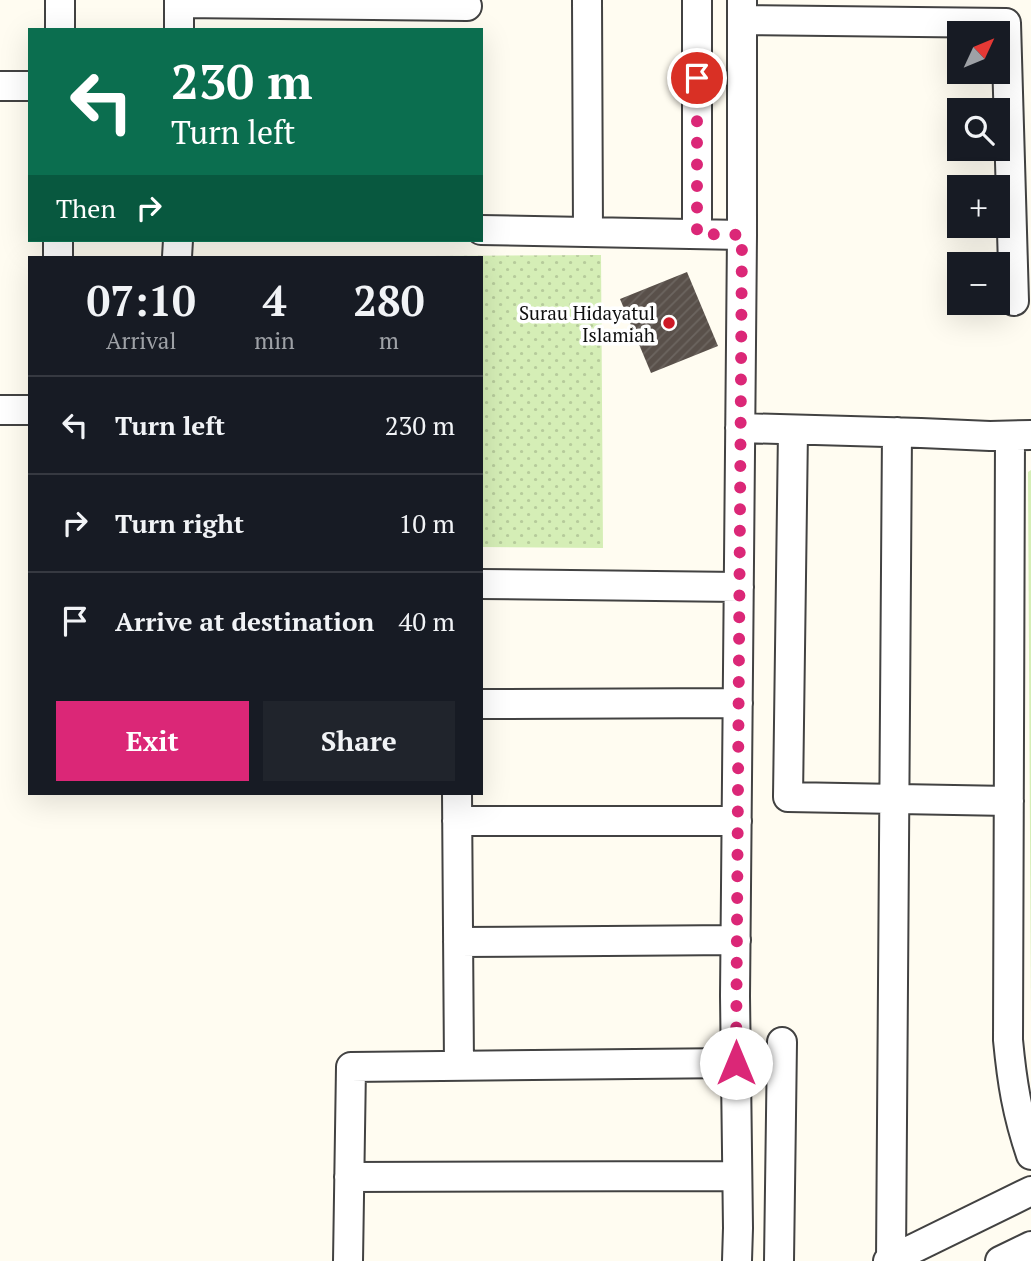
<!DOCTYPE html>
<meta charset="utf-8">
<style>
:root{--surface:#171b24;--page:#20242c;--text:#f1f3f6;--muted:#9ea1a6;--line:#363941;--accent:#db2777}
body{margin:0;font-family:"PT Serif",serif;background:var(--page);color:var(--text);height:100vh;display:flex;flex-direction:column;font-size:26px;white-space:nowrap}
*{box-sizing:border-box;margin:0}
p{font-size:23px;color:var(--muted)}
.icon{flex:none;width:38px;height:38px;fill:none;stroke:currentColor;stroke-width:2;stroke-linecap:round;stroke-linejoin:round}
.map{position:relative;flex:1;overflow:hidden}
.details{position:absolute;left:28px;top:256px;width:455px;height:539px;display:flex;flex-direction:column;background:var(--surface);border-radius:0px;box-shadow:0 7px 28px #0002}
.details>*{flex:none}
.banner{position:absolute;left:28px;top:28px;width:455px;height:214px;border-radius:0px;box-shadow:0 7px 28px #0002;background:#0b6e4f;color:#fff;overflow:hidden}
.needle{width:46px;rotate:46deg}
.controls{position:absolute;left:947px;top:21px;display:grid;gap:14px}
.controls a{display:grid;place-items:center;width:63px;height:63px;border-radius:0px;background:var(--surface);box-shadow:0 7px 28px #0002;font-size:35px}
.pin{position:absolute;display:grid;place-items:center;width:60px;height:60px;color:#fff;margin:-30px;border:4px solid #fff;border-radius:50%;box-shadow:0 2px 7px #0007}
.me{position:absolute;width:77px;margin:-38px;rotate:0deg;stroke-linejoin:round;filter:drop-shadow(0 0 5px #0008)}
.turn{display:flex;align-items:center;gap:24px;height:147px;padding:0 28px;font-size:32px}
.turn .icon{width:91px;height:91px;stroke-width:2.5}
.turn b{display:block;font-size:49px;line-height:60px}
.then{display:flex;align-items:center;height:66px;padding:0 28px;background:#0003;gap:14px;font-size:26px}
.eta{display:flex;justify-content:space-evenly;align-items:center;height:119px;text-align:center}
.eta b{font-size:42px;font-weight:700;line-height:49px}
.primary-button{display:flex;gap:14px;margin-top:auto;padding:14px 28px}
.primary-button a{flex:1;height:80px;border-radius:0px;background:var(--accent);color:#fff;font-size:28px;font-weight:700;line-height:80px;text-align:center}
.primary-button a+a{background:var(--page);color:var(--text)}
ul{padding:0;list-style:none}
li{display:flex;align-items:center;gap:21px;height:98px;padding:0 28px;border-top:2px solid var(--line)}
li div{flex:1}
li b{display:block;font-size:26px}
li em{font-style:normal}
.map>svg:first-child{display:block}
</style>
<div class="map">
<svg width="1031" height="1261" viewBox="0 0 1031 1261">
<defs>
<pattern id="grass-dots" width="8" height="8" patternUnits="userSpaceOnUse" patternTransform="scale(1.75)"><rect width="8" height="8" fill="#d5eeb6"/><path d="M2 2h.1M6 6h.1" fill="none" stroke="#b6cb9b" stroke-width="1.8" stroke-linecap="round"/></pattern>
<pattern id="building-hatch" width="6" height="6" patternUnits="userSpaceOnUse" patternTransform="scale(1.75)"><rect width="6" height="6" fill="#59504a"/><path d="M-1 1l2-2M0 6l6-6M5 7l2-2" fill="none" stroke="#6c6560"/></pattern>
</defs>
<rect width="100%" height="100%" fill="#fffcf1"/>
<path fill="url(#grass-dots)" d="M 601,255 L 603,548 L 481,547 L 481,257 L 257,257 Z"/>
<path fill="#d5eeb6" d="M 1031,470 L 1031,1017 L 1028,472 Z"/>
<path fill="url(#building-hatch)" d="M 687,272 L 718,346 L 651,373 L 620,299 Z"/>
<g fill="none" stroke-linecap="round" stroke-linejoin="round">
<g stroke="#424242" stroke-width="32">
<path id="minor" d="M 587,0 L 588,232
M 179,3 L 467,6
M 743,20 L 1006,23 L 1014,301
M 60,30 L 60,0
M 179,30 L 179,0
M 0,86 L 30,86
M 481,230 L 742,235
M 697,234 L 697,0
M 58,257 L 58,240
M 177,257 L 178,240
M 0,410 L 30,410
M 740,428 L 921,433 L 990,436 L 1031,435
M 793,430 L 788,797 L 1009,801
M 1010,436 L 1008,1040 C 1012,1082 1017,1114 1031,1155
M 481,584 L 739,587
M 481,704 L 738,703
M 457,793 L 459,1066
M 457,821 L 737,821
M 458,942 L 736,940
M 349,1177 L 737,1176
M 891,1260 L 897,432
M 348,1261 L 351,1067 L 736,1063
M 737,1261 L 738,1228 L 735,996 L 742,235 L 742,0
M 779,1261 L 782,1042
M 888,1261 L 1031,1191
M 1000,1261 L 1031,1246"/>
</g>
<use href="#minor" stroke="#fff" stroke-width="28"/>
</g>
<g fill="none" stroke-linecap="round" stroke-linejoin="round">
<path stroke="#db2777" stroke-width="12" stroke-dasharray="0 21.6" d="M 697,78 L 697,234 L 742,235 L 736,1063"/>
</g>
<circle fill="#cd1926" stroke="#fff" stroke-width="2.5" cx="669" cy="323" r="7"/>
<g text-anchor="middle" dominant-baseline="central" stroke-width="7" stroke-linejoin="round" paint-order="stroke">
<g font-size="19" fill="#0f0f0f" stroke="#fff" text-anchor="end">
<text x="655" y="312">Surau Hidayatul<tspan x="655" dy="22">Islamiah</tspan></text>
</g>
</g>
</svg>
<div class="controls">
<a><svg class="needle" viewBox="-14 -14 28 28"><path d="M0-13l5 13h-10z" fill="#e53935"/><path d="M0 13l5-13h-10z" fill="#9ea1a6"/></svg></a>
<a><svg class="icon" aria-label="search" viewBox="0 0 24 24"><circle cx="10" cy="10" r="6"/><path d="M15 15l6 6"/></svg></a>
<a>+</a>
<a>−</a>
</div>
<div class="pin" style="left:697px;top:78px;background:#d93025"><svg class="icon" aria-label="arrive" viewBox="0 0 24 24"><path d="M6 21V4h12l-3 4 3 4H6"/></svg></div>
<svg class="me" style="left:736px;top:1063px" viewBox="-20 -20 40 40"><circle r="19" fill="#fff"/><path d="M0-13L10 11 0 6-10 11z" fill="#db2777"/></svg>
<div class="banner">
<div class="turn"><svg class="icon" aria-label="left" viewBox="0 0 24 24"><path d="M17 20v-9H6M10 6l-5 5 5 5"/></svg><div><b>230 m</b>Turn left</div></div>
<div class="then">Then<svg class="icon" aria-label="right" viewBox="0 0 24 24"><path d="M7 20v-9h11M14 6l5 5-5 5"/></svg></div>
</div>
<section class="details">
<div class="eta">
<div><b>07:10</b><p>Arrival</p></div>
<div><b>4</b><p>min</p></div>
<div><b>280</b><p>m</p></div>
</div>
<ul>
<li><svg class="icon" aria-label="left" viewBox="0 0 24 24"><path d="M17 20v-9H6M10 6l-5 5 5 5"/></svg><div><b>Turn left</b></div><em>230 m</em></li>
<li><svg class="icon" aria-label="right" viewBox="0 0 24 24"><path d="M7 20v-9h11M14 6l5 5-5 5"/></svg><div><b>Turn right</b></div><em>10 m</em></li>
<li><svg class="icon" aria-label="arrive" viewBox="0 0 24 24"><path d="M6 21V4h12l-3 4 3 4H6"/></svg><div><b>Arrive at destination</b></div><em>40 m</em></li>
</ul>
<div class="primary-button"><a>Exit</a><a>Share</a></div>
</section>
</div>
